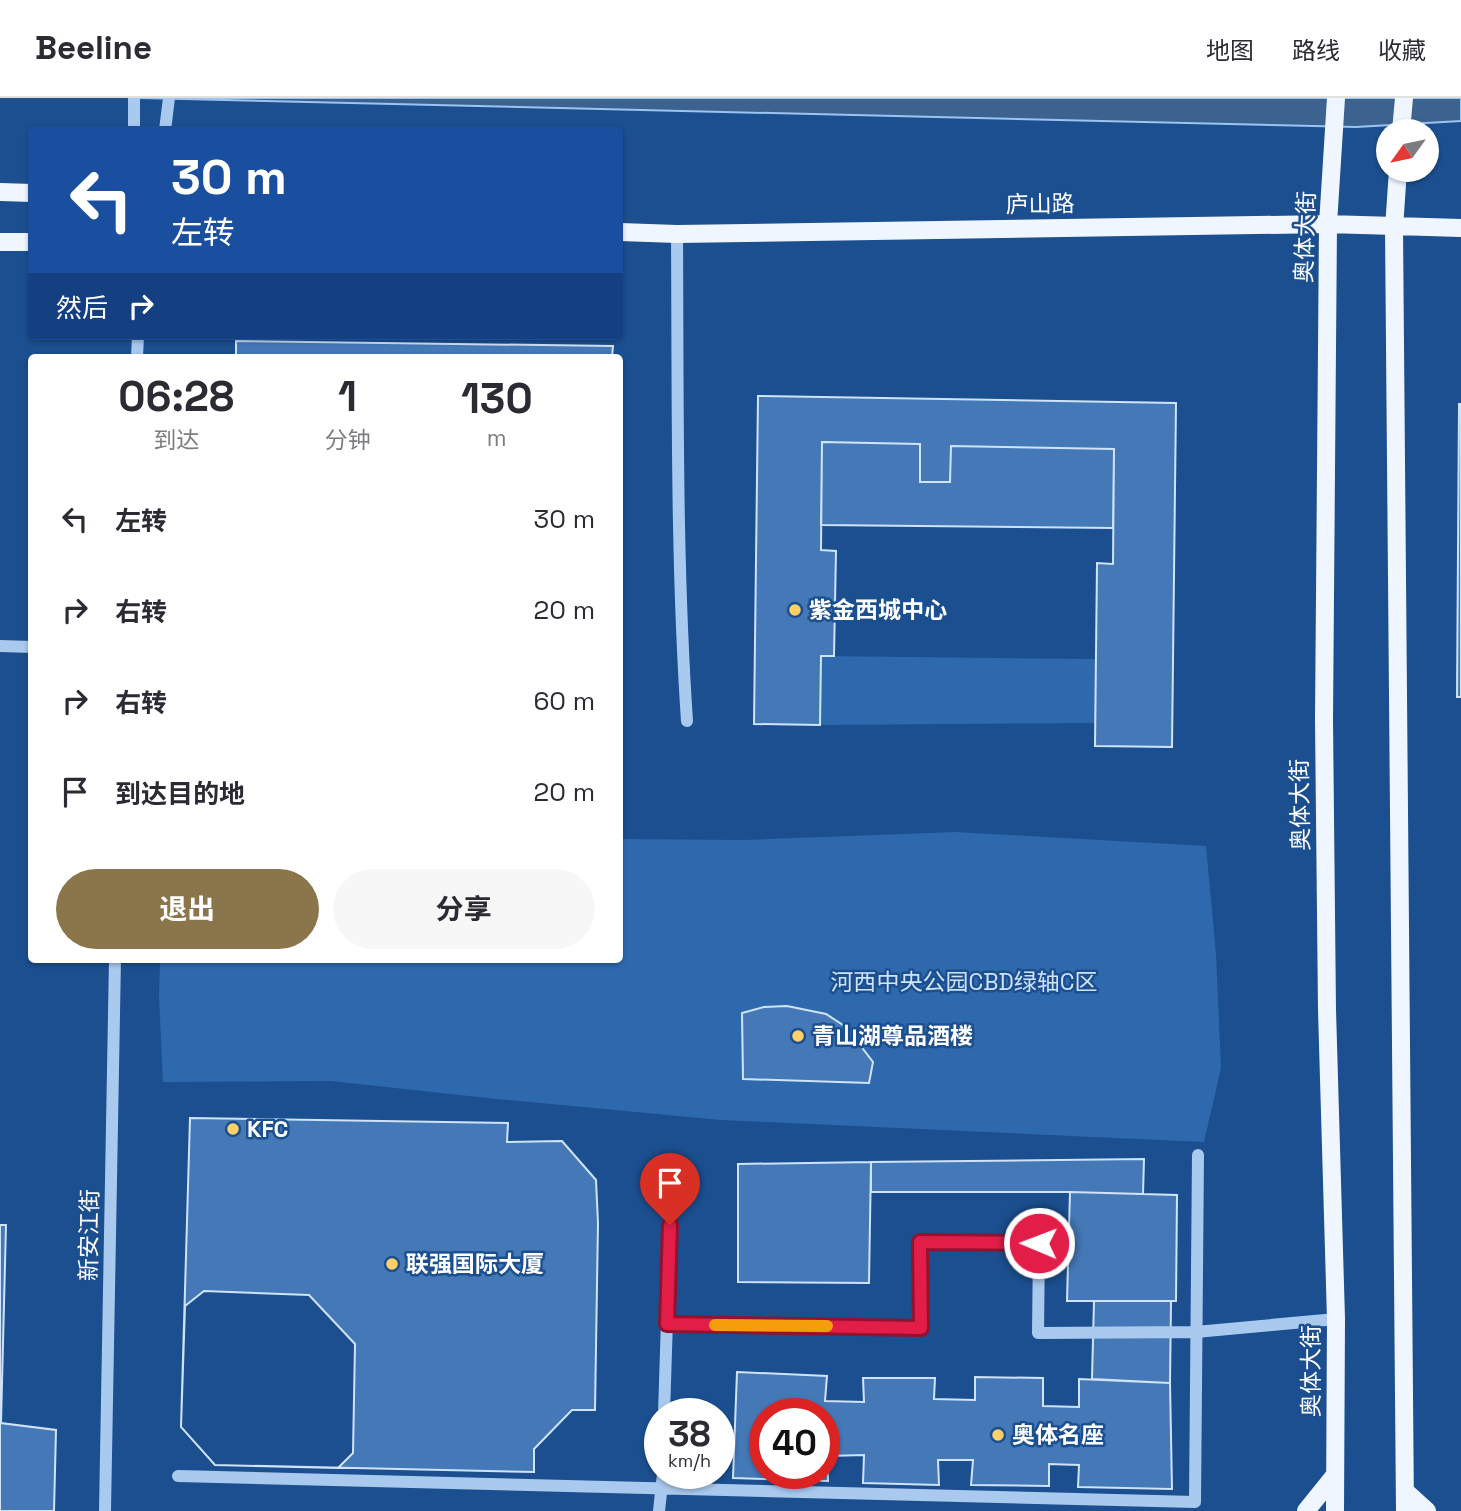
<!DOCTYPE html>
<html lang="zh">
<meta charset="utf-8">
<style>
:root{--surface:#fff;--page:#f7f7f7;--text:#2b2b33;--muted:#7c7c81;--line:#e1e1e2;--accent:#8a764a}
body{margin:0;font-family:"Space Grotesk","Noto Sans SC",sans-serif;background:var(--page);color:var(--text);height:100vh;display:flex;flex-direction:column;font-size:26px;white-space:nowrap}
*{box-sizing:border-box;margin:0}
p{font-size:23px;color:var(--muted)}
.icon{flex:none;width:38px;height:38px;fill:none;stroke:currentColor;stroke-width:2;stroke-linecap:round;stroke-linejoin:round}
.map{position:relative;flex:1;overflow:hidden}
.sheet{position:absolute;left:28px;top:256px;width:595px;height:609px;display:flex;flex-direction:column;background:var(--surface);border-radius:7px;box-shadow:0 2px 5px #0004}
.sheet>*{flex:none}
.banner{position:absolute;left:28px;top:28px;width:595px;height:214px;border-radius:7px;box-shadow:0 2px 5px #0004;background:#1a4fa0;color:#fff;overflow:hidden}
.needle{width:46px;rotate:237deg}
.buttons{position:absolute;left:1376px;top:21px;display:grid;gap:14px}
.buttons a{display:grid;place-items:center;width:63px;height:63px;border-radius:50%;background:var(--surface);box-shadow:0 2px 5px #0004;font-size:35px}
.speed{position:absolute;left:644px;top:1300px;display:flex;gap:14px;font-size:35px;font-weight:700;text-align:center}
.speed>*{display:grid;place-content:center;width:91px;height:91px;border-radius:50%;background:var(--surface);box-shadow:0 2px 5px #0004;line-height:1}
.speed small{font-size:18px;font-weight:400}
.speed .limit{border:10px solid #d22;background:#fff;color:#111}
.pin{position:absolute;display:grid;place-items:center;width:60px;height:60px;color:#fff;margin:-72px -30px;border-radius:50% 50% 50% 0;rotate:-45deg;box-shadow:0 0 7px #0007}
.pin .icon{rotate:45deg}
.me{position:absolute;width:77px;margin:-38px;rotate:271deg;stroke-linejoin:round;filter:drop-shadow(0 0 5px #0008)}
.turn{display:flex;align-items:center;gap:24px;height:147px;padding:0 28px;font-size:32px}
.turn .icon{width:91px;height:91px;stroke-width:2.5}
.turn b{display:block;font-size:49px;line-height:60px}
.then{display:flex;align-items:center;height:66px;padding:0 28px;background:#0003;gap:14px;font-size:26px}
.eta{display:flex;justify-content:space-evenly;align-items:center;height:119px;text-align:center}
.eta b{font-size:42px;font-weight:700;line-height:49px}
.cta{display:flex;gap:14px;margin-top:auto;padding:14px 28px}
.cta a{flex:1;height:80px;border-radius:42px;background:var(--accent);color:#fff;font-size:28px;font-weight:700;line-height:80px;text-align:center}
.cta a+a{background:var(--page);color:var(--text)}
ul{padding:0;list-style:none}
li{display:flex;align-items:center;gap:21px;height:91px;padding:0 28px}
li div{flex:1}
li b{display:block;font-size:26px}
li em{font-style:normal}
header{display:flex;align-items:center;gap:42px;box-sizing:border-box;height:98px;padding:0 35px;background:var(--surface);border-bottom:2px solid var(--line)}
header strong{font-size:33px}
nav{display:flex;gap:38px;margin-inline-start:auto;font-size:24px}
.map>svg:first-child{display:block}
</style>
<header>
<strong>Beeline</strong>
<nav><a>地图</a><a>路线</a><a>收藏</a></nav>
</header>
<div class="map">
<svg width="1461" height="1413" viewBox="0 0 1461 1413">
<rect width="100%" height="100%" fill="#1b4f8f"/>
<path fill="#2e69ad" d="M 821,558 L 1096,561 L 1095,625 L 820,627 Z
M 956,734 L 1206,748 L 1216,856 L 1221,970 L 1204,1044 L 721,1022 L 496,1001 L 331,983 L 163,984 L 159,898 L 160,861 L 620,861 L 620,741 L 744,742 Z"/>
<path fill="#3c6290" stroke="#9cc4f0" stroke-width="2" d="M 140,0 L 1461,0 L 1461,23 L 1356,29 Z"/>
<path fill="#4478b7" stroke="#cfe3fa" stroke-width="2" fill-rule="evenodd" d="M 236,243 L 613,248 L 612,259 L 236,259 Z
M 758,298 L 1176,305 L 1172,649 L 1095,648 L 1097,465 L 1113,466 L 1114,351 L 951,348 L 950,384 L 920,384 L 920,346 L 822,344 L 821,452 L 836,453 L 834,558 L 821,558 L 820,627 L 754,626 Z
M 1459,306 L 1461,306 L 1461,599 L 1457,599 Z
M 822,344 L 920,346 L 920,384 L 950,384 L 951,348 L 1114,351 L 1113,430 L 821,427 Z
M 787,908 L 826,916 L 846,929 L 873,964 L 869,985 L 743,981 L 742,915 L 764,909 Z
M 190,1020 L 508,1025 L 507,1044 L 562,1043 L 596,1082 L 598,1125 L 595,1312 L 572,1312 L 534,1351 L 534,1374 L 215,1367 L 181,1329 Z
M 1144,1061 L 1143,1096 L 1070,1094 L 871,1094 L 871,1064 Z
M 871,1064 L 869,1185 L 738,1184 L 738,1066 Z
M 1070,1094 L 1177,1097 L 1176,1203 L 1067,1203 Z
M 0,1127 L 6,1127 L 1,1325 L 56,1332 L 54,1413 L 0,1413 Z
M 204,1193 L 309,1197 L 355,1246 L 353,1355 L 338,1370 L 215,1367 L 181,1329 L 185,1208 Z
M 1094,1203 L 1171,1203 L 1170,1285 L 1092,1281 Z
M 737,1274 L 827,1278 L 825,1303 L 864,1304 L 863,1280 L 935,1280 L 934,1301 L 975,1302 L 975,1279 L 1043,1280 L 1043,1308 L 1079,1309 L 1079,1281 L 1170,1285 L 1172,1391 L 1078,1389 L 1079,1367 L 1049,1366 L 1049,1388 L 971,1387 L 973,1362 L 938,1362 L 939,1387 L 863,1385 L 864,1357 L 827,1358 L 828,1383 L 733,1380 ZM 765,1316 L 824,1316 L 824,1376 L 765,1376 Z"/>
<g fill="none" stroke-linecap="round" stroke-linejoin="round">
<path stroke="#a9c9ee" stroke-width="12" d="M 134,0 L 134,32
M 165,32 L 169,0
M 677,136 C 678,298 676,461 687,623
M 137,259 L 138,238
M 0,548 L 32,549
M 666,1226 L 921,1230 L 920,1144 L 1039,1145 L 1038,1235 L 1196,1234 L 1336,1221
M 664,1316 L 670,1127
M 178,1378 L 1195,1404 L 1198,1057
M 105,1413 L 115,861
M 659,1413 L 663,1376"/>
<path stroke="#f0f6ff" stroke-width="18" d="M 1401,33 L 1404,0
M 1398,72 L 1394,130 L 1405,1413
M 0,94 L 32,95
M 620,134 L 677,136 L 1328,126 L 1461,130
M 0,144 L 32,144
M 1405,1393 L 1427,1413
M 1306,1413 L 1335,1377
M 1335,1413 L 1336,1221 L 1327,912 L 1324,622 L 1328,126 L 1336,0"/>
</g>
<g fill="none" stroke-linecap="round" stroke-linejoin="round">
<g stroke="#92132f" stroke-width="18">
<path id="route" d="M 670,1127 L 667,1226 L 921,1230 L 920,1144 L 1039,1145"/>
</g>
<use href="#route" stroke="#e11d48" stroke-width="12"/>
<path stroke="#f59e0b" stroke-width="12" d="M 715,1227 L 827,1228"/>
</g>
<g fill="#ffd166" stroke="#1b4f8f" stroke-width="2.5">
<circle cx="795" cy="512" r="7"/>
<circle cx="798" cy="938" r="7"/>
<circle cx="233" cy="1031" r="7"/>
<circle cx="392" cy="1166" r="7"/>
<circle cx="998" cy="1337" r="7"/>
</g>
<g text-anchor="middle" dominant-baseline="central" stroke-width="5" stroke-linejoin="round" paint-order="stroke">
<g font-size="23" fill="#fff" stroke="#1b4f8f">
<text transform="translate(1040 106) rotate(-1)">庐山路</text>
<text transform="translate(1305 139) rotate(-88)">奥体大街</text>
<text transform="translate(1300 707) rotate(-91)">奥体大街</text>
<text transform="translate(89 1137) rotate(-89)">新安江街</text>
<text transform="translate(1311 1273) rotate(-90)">奥体大街</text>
</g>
<g font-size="23" font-weight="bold" fill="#fff" stroke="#1b4f8f" text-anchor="start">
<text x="809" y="512">紫金西城中心</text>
<text x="812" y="938">青山湖尊品酒楼</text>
<text x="247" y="1031">KFC</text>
<text x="406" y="1166">联强国际大厦</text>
<text x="1012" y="1337">奥体名座</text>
</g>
<g font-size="23" fill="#cfe3fa" stroke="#1b4f8f">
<text x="964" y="884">河西中央公园CBD绿轴C区</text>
</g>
</g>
</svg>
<div class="buttons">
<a><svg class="needle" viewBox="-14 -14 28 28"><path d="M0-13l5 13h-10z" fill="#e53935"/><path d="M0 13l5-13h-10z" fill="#7c7c81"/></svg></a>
</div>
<div class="speed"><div>38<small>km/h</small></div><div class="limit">40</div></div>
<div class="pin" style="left:670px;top:1127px;background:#d93025"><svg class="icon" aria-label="arrive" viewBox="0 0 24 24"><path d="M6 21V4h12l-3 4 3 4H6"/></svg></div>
<svg class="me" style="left:1039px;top:1145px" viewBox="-20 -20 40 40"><circle r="17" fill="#e11d48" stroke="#fff" stroke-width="3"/><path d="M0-11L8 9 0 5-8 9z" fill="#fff"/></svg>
<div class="banner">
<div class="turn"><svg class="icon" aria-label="left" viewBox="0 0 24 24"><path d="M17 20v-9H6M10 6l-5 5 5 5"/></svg><div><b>30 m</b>左转</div></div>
<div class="then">然后<svg class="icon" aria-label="right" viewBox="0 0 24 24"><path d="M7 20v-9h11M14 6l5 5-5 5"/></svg></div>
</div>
<section class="sheet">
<div class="eta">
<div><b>06:28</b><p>到达</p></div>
<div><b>1</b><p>分钟</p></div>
<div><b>130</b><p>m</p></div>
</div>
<ul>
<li><svg class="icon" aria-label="left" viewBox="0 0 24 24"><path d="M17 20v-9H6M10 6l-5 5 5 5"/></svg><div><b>左转</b></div><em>30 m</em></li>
<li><svg class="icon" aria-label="right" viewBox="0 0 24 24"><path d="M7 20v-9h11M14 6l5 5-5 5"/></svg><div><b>右转</b></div><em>20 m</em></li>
<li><svg class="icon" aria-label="right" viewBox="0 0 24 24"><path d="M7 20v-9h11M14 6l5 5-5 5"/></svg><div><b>右转</b></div><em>60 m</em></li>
<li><svg class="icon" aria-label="arrive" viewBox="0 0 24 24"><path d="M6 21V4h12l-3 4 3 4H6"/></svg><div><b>到达目的地</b></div><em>20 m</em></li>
</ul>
<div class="cta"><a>退出</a><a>分享</a></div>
</section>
</div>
